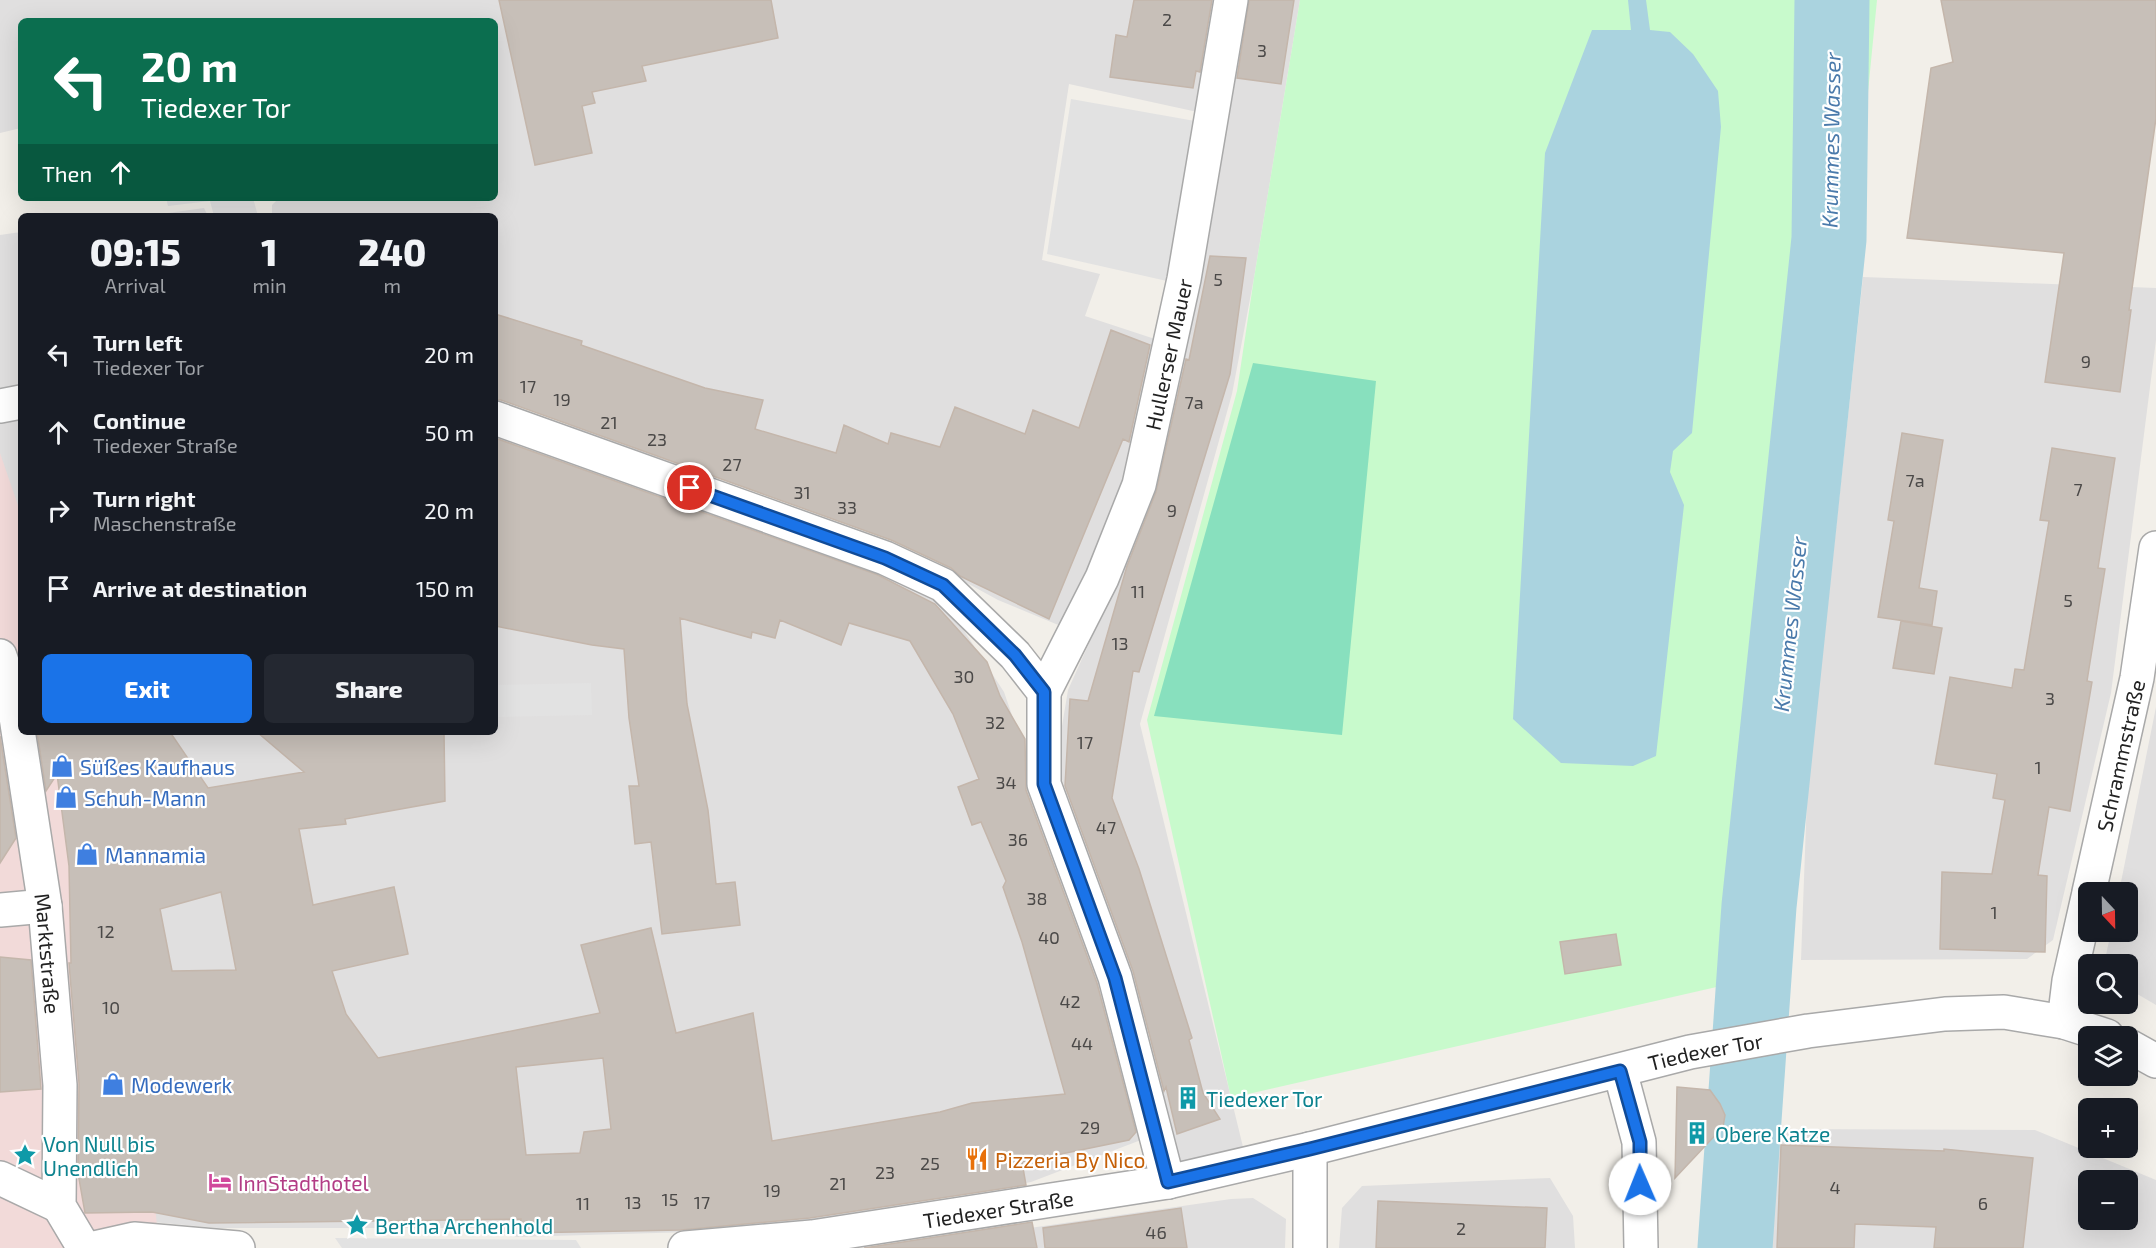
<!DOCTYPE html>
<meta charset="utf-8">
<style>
:root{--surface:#171b24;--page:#242831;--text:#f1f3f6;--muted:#9ea1a6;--accent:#1a73e8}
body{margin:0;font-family:"Exo 2",sans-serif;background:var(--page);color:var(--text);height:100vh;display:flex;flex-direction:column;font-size:22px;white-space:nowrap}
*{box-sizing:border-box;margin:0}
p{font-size:20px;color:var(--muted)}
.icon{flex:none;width:33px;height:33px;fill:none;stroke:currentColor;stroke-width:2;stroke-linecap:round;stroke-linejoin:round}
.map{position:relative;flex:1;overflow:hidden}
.details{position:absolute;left:18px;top:213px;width:480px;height:522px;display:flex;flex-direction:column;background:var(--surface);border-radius:9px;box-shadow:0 6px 24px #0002}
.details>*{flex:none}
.guide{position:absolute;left:18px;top:18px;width:480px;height:183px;border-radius:9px;box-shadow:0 6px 24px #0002;background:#0b6e4f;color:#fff;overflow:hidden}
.needle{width:39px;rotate:158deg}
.buttons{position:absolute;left:2078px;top:882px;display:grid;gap:12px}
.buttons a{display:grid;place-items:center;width:60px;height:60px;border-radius:9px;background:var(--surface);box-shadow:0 6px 24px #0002;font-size:30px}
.pin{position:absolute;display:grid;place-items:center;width:51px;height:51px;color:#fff;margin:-26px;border:3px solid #fff;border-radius:50%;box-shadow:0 2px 6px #0007}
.me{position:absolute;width:66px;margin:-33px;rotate:359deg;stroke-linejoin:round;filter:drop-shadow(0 0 4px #0008)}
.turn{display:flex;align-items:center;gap:21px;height:126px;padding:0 24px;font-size:27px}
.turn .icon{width:78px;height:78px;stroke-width:2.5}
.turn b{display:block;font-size:42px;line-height:51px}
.then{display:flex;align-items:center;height:57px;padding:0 24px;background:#0003;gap:12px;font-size:22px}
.eta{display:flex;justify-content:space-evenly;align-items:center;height:102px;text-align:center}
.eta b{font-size:36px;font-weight:800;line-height:42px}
.action{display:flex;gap:12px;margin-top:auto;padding:12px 24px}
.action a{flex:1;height:69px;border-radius:9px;background:var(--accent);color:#fff;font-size:24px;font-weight:800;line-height:69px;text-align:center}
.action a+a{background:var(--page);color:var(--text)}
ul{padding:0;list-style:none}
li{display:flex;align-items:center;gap:18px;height:78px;padding:0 24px}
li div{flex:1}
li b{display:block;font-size:22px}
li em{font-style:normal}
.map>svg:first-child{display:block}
</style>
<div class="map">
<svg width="2156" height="1248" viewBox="0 0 2156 1248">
<rect width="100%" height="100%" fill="#f2efe9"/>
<path fill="#e0dfdf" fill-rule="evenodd" d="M 0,0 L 1219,0 L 1202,113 L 1069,84 L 1042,260 L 1100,274 L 1085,316 L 1158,340 L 1126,482 L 1068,629 L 998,600 L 956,577 L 935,558 L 819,510 L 569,429 L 570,418 L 495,393 L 495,216 L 272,216 L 272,205 L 279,198 L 495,198 L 495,21 L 21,21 L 21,128 L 0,133 Z
M 1243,0 L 1300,0 L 1254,278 L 1232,394 L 1140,724 L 1244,1151 L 1179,1162 L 1149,1035 L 1056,762 L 1068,690 L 1138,534 L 1178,382 Z
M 204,208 L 208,216 L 146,216 Z
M 21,232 L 21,397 L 0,401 L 0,235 Z
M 1863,277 L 2156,288 L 2156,340 L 2111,693 L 2053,940 L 2027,959 L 1801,960 L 1807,797 Z
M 21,406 L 21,669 L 0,611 L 0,409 Z
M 495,435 L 708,506 L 923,591 L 959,623 L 1004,692 L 1024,750 L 1021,755 L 1042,810 L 1093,960 L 1122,1061 L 1141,1140 L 1031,1182 L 760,1230 L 517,1237 L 490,1228 L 218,1228 L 76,1215 L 43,732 L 495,732 Z
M 2156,707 L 2156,1005 L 2127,988 L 2127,964 L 2104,964 L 2111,932 L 2127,932 L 2127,892 L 2119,892 Z
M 1775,1129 L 2035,1130 L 2156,1180 L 2156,1248 L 1764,1248 ZM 2088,1180 L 2127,1180 L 2127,1220 L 2088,1220 Z
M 1550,1178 L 1573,1216 L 1575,1248 L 1339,1248 L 1342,1208 L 1362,1186 Z
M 1253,1198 L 1286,1219 L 1285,1248 L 891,1248 L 1231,1199 Z"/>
<path fill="#f2dad9" d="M 0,453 L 21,514 L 21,732 L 90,732 L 121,832 L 159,1248 L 0,1248 Z"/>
<path fill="#c8facc" d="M 1300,0 L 1877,0 L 1782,972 L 1231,1098 L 1147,720 L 1237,391 L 1254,278 Z"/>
<path fill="#88e0be" d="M 1253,363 L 1376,381 L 1342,735 L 1154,716 Z"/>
<path fill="#e2e2e2" d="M 1071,99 L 1195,121 L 1167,281 L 1047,254 Z
M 166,198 L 253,198 L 258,216 L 214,216 L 210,201 L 168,206 Z
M 591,683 L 592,715 L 495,717 L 495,685 Z
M 335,1238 L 576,1240 L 581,1248 L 342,1248 Z"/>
<path fill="#aad3df" d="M 1628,0 L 1646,0 L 1650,30 L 1670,32 L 1693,54 L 1718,91 L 1721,127 L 1692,433 L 1673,451 L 1670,472 L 1684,505 L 1656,756 L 1633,766 L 1561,763 L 1513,719 L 1545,153 L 1592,30 L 1631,30 Z"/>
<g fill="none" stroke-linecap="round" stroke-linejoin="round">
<path stroke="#aad3df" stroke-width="75" d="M 1735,1248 L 1759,906 L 1829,239 L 1832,0"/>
</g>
<path fill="#c7bfb8" stroke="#c4b6ab" stroke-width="1.5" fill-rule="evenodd" d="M 499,0 L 771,0 L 778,38 L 642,66 L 646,81 L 592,92 L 595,103 L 582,106 L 592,153 L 535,165 Z
M 1134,0 L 1212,0 L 1200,72 L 1196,71 L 1193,88 L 1110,77 L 1116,35 L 1127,37 Z
M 1249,0 L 1294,0 L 1281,84 L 1237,78 Z
M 1941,0 L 2156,0 L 2156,118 L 2129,310 L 2131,310 L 2120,392 L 2045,382 L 2064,253 L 1907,238 L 1931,68 L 1953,62 Z
M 1210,256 L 1246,258 L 1230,374 L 1139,672 L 1133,671 L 1112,798 L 1139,869 L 1192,1038 L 1189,1040 L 1203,1093 L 1220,1119 L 1177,1134 L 1166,1087 L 1164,1091 L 1133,971 L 1065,786 L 1070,699 L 1088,701 L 1127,566 L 1156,492 L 1186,359 L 1189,360 Z
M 495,314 L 582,341 L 581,345 L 705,388 L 763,400 L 755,429 L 836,453 L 844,425 L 888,444 L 891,433 L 940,447 L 955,407 L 1025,434 L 1033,410 L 1079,428 L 1111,330 L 1150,345 L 1129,442 L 1123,439 L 1049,619 L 960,576 L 951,568 L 891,540 L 501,400 L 495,400 Z
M 1902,433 L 1943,440 L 1919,588 L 1937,591 L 1932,625 L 1878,617 L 1894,521 L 1888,520 Z
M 495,438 L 878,575 L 935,604 L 987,662 L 1000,696 L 1025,739 L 1026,790 L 1097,983 L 1136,1132 L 1129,1140 L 1022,1162 L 1026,1185 L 810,1218 L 681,1230 L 520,1233 L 521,1219 L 209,1223 L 152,1212 L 85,1213 L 78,1173 L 79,1083 L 69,963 L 71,963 L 69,866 L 57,774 L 46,791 L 37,732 L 170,732 L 208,788 L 304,772 L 257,732 L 444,732 L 445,801 L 345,819 L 346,824 L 299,829 L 313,905 L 394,887 L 408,954 L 332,971 L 346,1014 L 378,1058 L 600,1013 L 581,945 L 651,928 L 676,1033 L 753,1013 L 772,1141 L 940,1112 L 972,1103 L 1065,1094 L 1022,942 L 1003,887 L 1006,881 L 981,822 L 972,825 L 958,787 L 979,779 L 953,714 L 910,641 L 849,623 L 841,645 L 780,620 L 775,638 L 752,632 L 751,638 L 680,618 L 687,704 L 708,810 L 716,884 L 735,882 L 740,925 L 662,934 L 651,842 L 635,844 L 629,786 L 639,786 L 629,718 L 624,649 L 592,645 L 495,626 ZM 221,892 L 236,970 L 172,971 L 160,909 ZM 603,1058 L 611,1129 L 584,1132 L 580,1153 L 526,1155 L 516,1067 Z
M 2052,448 L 2115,458 L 2098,568 L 2105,569 L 2087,681 L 2092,682 L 2070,811 L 2049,807 L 2038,875 L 2047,876 L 2045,952 L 1940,949 L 1942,872 L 1992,874 L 2005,800 L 1993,798 L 1997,774 L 1935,764 L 1950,677 L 2012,688 L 2015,669 L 2024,670 L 2049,521 L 2040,520 Z
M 1901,621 L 1942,628 L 1934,674 L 1893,668 Z
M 0,736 L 16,838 L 0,863 Z
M 1616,934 L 1621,965 L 1565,974 L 1560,942 Z
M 0,957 L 31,960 L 41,1089 L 0,1092 Z
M 1677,1087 L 1710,1090 L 1720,1104 L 1725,1115 L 1723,1127 L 1675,1178 Z
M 1781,1145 L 1944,1151 L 1944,1149 L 2033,1158 L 2023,1248 L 1934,1248 L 1936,1227 L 1855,1224 L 1854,1248 L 1777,1248 Z
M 1378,1201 L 1547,1208 L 1545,1248 L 1376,1248 Z
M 1181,1208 L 1187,1248 L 1045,1248 L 1043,1228 Z
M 1032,1222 L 1037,1248 L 864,1248 Z"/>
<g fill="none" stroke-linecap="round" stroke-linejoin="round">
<g stroke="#a9a9a9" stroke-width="36">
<g id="street">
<path d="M 0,406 L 21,402"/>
<path d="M 495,418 L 885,558 L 943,585 L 1015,655 L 1044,692 L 1044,784 L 1115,977 L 1168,1182"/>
<path id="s1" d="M 0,656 L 12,691 L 45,906 L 60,1085 L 59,1206 L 84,1248"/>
<path id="s2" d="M 1044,692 L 1102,578 L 1139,485 L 1184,279 L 1231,0"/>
<path id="s3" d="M 2089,892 L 2137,678 L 2156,548"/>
<path d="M 0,910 L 45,906"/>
<path d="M 2064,1022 L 2069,981 L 2088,897"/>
<path d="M 2127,1045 L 2156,1061"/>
<path d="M 1620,1071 L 1639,1142 L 1641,1248"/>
<path d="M 0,1178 L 59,1206"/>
<path d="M 94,1248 L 134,1239 L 238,1248"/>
<path id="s4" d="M 685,1248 L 812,1237 L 1168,1182 L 1310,1149 L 1690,1052 L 1808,1031 L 1945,1014 L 2004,1012 L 2064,1022 L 2107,1036"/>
<path d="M 1310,1248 L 1310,1149"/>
</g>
</g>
<use href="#street" stroke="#fff" stroke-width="33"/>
</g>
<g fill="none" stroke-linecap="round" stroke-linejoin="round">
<g stroke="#114b97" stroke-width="15">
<path id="route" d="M 690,488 L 885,558 L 943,585 L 1015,655 L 1044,692 L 1044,784 L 1115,978 L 1168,1182 L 1310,1149 L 1620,1071 L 1640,1142 L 1640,1184"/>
</g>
<use href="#route" stroke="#1a73e8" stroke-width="10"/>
</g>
<defs>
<g id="shop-bare" transform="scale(1.8)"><path d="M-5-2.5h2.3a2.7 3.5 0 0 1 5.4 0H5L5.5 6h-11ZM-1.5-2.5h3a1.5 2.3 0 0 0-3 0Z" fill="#3f7fe0" stroke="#fff" stroke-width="2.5" paint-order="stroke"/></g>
<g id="building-bare" transform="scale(1.8)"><path d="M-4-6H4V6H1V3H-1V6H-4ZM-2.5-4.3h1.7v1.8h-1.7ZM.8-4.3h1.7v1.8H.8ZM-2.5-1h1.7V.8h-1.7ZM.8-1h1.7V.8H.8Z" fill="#0f9aa8" stroke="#fff" stroke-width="2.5" paint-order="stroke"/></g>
<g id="sight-bare" transform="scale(1.8)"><path d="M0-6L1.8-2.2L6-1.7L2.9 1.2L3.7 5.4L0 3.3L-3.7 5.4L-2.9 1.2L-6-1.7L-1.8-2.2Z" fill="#0f9aa8" stroke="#fff" stroke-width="2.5" paint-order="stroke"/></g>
<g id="restaurant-bare" transform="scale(1.8)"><path d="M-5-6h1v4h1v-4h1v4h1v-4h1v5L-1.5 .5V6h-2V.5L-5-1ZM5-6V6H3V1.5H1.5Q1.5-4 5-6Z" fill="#e8710a" stroke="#fff" stroke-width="2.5" paint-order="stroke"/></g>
<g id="hotel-bare" transform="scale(1.8)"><path d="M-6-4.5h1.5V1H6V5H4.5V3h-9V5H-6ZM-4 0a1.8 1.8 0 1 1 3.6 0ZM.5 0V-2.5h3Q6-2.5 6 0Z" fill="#d1479c" stroke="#fff" stroke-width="2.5" paint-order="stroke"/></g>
</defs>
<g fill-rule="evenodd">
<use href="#shop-bare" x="62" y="766"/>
<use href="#shop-bare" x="66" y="797"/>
<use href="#shop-bare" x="87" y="854"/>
<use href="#shop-bare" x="113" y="1084"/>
<use href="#building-bare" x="1188" y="1098"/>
<use href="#building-bare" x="1697" y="1133"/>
<use href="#sight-bare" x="25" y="1155"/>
<use href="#restaurant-bare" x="977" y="1159"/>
<use href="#hotel-bare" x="220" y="1182"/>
<use href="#sight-bare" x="357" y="1225"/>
</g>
<g text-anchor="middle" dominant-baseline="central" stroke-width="4.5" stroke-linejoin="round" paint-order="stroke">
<g font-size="18" fill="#4b4948">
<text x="1167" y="19">2</text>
<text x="1262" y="50">3</text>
<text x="1218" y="279">5</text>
<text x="2086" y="361">9</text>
<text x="528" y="386">17</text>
<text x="562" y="399">19</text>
<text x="1194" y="402">7a</text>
<text x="609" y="422">21</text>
<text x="657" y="439">23</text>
<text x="732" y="464">27</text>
<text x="1915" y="480">7a</text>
<text x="2078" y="489">7</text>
<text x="802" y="492">31</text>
<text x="847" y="507">33</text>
<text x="1172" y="510">9</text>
<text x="1138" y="591">11</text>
<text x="2068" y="600">5</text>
<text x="1120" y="643">13</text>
<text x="964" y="676">30</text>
<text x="2050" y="698">3</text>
<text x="995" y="722">32</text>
<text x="1085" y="742">17</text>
<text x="2038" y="767">1</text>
<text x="1006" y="782">34</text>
<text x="1106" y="827">47</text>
<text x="1018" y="839">36</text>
<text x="1037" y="898">38</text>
<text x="1994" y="912">1</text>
<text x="106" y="931">12</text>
<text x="1049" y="937">40</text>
<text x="1070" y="1001">42</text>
<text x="111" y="1007">10</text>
<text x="1082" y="1043">44</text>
<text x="1090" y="1127">29</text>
<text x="930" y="1163">25</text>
<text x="885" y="1172">23</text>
<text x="838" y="1183">21</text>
<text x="1835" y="1187">4</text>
<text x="772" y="1190">19</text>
<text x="670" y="1199">15</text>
<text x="633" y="1202">13</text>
<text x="702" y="1202">17</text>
<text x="583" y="1203">11</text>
<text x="1983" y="1203">6</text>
<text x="1461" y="1228">2</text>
<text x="1156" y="1232">46</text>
</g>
<g font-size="21" fill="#222" stroke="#fff">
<text stroke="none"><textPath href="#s2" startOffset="362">Hullerser Mauer</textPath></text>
<text stroke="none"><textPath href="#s3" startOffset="140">Schrammstraße</textPath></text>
<text stroke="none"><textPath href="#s1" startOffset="302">Marktstraße</textPath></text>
<text stroke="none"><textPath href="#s4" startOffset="1041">Tiedexer Tor</textPath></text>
<text stroke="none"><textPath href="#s4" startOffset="316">Tiedexer Straße</textPath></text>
</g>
<g font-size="21" fill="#366cbe" stroke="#fff" text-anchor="start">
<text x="80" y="766">Süßes Kaufhaus</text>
<text x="84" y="797">Schuh-Mann</text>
<text x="105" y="854">Mannamia</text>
<text x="131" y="1084">Modewerk</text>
</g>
<g font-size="21" fill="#0d838f" stroke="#fff" text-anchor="start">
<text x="1206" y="1098">Tiedexer Tor</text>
<text x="1715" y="1133">Obere Katze</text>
<text x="43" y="1143">Von Null bis<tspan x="43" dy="24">Unendlich</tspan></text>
<text x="375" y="1225">Bertha Archenhold</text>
</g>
<g font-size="21" fill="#c56008" stroke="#fff" text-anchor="start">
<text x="995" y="1159">Pizzeria By Nico</text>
</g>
<g font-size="21" fill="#b23c85" stroke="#fff" text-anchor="start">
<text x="238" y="1182">InnStadthotel</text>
</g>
<g font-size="22" font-style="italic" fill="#4a7aab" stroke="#fff">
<text transform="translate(1830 140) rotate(-89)">Krummes Wasser</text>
<text transform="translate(1789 624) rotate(-84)">Krummes Wasser</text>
</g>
</g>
</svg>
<div class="buttons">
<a><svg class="needle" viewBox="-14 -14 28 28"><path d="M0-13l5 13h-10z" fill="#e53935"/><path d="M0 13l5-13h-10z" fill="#9ea1a6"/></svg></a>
<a><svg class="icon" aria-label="search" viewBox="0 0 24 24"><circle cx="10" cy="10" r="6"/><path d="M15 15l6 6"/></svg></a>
<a><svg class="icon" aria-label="layers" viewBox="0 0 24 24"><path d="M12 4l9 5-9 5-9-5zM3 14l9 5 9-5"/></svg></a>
<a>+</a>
<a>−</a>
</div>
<div class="pin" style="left:690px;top:488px;background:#d93025"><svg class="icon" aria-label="arrive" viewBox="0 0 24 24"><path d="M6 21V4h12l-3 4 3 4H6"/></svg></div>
<svg class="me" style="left:1640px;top:1184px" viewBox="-20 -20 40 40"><circle r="19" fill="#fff"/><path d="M0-13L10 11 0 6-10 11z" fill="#1a73e8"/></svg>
<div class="guide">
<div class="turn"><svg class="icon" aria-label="left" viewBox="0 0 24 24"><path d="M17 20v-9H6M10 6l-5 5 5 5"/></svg><div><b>20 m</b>Tiedexer Tor</div></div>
<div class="then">Then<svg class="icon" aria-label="ahead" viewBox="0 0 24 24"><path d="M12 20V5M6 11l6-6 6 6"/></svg></div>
</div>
<section class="details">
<div class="eta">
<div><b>09:15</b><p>Arrival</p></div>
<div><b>1</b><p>min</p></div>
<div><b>240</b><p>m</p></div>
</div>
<ul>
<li><svg class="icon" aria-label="left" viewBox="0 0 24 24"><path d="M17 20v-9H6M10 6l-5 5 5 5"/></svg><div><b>Turn left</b><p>Tiedexer Tor</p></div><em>20 m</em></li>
<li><svg class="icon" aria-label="ahead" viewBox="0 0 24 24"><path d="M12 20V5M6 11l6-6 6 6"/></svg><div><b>Continue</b><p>Tiedexer Straße</p></div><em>50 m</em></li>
<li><svg class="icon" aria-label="right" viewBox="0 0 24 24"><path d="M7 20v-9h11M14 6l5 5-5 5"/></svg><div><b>Turn right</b><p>Maschenstraße</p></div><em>20 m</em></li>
<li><svg class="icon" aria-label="arrive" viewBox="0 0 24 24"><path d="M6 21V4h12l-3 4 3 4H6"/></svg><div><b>Arrive at destination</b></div><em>150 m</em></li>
</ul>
<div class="action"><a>Exit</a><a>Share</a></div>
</section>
</div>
